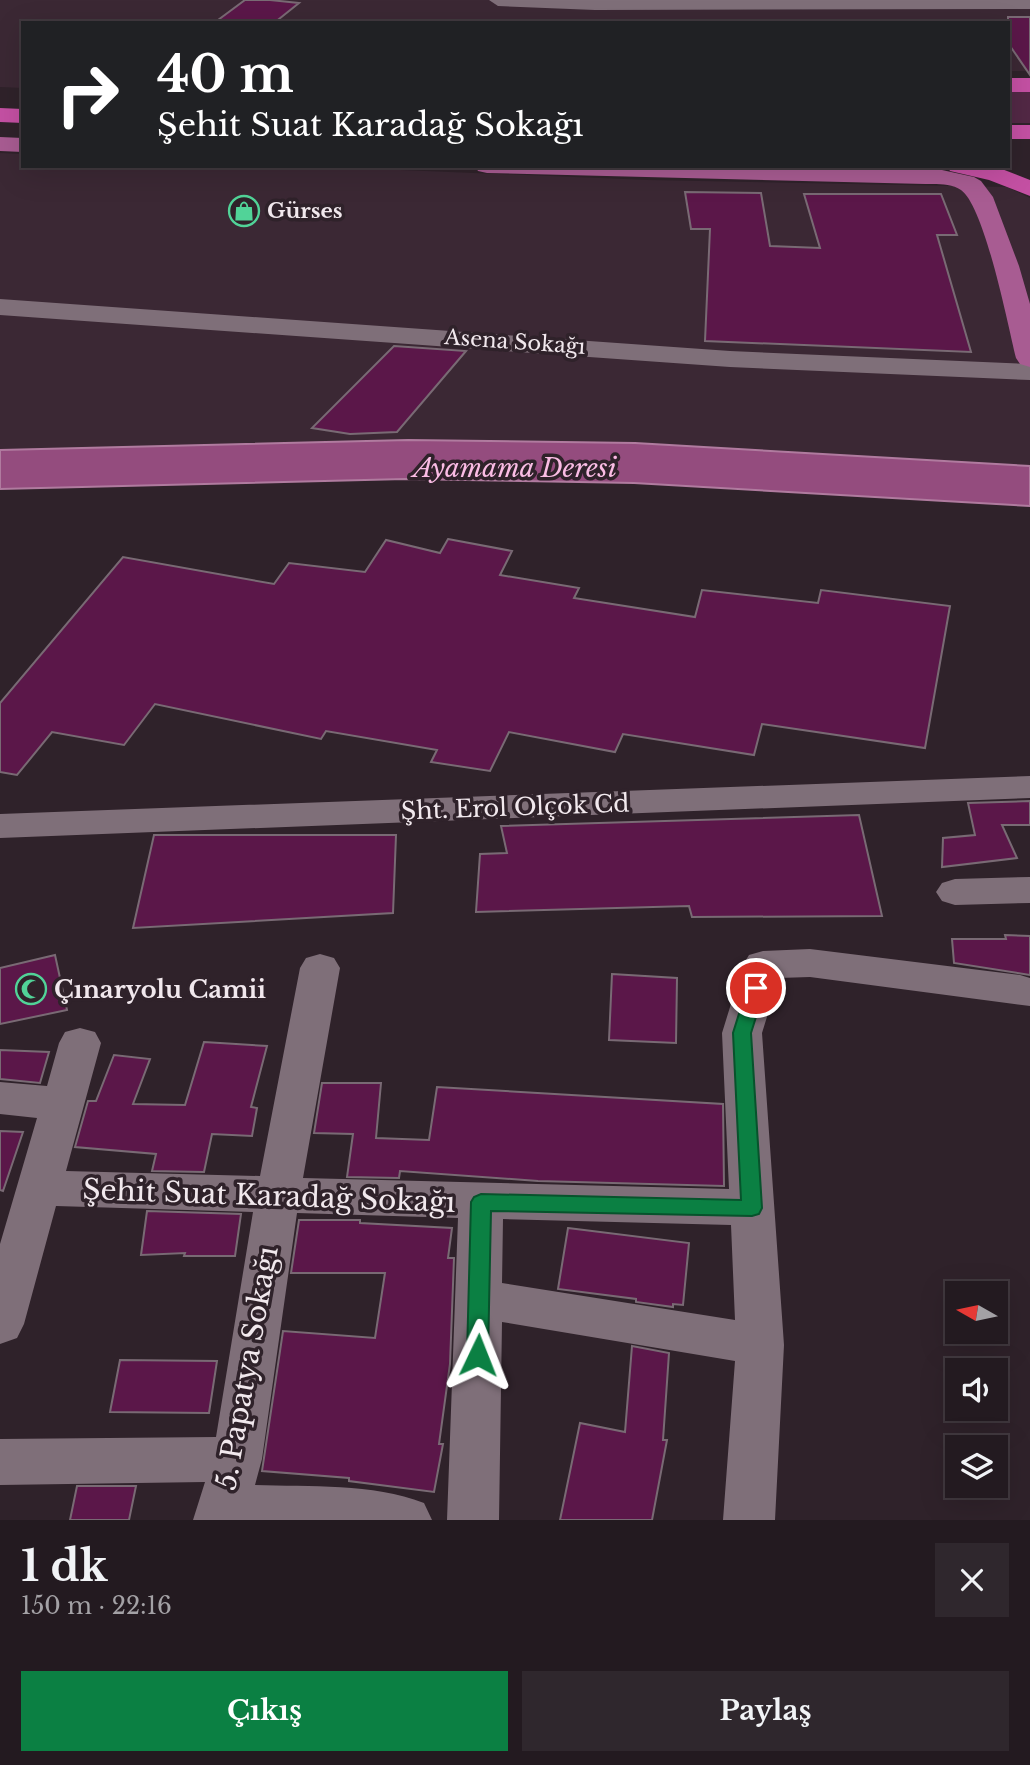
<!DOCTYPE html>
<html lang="tr">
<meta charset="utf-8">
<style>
:root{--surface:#231a20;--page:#2f272d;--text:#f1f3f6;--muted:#a3a1a5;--line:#40383e;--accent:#0b8043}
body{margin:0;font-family:"Libre Baskerville",serif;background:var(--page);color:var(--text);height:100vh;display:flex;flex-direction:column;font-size:26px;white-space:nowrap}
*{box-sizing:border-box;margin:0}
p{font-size:23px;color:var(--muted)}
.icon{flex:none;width:38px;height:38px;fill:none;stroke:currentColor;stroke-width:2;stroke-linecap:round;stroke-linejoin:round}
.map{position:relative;height:1520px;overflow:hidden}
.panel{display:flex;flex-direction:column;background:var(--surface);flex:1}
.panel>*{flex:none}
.top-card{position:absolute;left:21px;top:21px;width:989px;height:147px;border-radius:0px;box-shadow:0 7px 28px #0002,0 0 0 2px var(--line);background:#202124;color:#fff;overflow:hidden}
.needle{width:46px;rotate:279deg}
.fabs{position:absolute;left:945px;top:1281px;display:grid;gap:14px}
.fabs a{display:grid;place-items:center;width:63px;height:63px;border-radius:0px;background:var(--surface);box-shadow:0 7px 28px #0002,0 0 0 2px var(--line);font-size:35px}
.pin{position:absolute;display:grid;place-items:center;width:60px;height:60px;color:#fff;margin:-30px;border:4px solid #fff;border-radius:50%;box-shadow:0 2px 7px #0007}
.me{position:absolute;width:77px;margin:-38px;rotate:2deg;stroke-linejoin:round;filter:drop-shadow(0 0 5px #0008)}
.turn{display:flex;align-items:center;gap:24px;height:147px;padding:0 21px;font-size:32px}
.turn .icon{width:91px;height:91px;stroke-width:2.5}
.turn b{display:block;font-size:49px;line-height:60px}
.round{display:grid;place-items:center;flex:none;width:74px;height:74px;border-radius:0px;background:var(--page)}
.summary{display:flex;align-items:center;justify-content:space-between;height:119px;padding:0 21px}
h1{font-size:42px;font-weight:700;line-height:52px}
.action{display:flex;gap:14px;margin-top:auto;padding:14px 21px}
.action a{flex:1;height:80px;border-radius:0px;background:var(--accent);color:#fff;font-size:28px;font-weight:700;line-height:80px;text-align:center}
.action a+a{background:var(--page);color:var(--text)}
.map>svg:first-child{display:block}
</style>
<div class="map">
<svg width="1030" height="1520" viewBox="0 0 1030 1520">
<rect width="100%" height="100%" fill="#2f222a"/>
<path fill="#3b2834" d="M 0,0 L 544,0 L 1030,8 L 1030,71 L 1008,71 L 1008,23 L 23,23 L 23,88 L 0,87 Z
M 0,153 L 23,154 L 23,166 L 304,166 L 648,180 L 1007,187 L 1030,198 L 1030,466 L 635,443 L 408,440 L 0,450 Z"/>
<path fill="#522845" d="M 1008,89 L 1030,89 L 1030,123 L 1008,123 Z"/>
<path fill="#944c7e" stroke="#b07b9f" stroke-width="2" d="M 408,440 L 635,443 L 1030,466 L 1030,506 L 634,483 L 405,479 L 0,489 L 0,450 Z"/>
<path fill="#5b1749" stroke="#796a74" stroke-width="2" d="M 245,0 L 270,0 L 299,3 L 274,23 L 214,23 Z
M 1008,17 L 1030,17 L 1030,75 L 1008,43 Z
M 685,192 L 761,193 L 770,246 L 820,248 L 804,194 L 941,194 L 957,235 L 937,235 L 971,352 L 705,341 L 710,229 L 691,229 Z
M 394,346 L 466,351 L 397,432 L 350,434 L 312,428 Z
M 448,539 L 512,551 L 500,575 L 579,588 L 574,598 L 695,617 L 702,590 L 818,603 L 821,590 L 950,606 L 925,748 L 762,724 L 754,755 L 623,734 L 615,752 L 509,732 L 490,771 L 431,762 L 437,750 L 326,731 L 321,739 L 155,704 L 124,745 L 52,732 L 17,775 L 0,772 L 0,703 L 123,557 L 274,584 L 289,563 L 365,572 L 386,540 L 440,553 Z
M 1030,801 L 1030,825 L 1002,825 L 1017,858 L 942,867 L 943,838 L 975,835 L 968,803 Z
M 859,815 L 882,916 L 692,917 L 689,906 L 476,912 L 480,854 L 507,853 L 501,826 Z
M 154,835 L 396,835 L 393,913 L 133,928 Z
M 1005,935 L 1030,936 L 1030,975 L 954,963 L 952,939 L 1006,939 Z
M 55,955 L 67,1010 L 0,1024 L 0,968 Z
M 612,974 L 677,978 L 676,1043 L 609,1040 Z
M 204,1042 L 267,1046 L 251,1107 L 257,1108 L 252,1136 L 212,1134 L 204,1172 L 152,1171 L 156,1154 L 75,1147 L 88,1101 L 96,1101 L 114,1055 L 150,1059 L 133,1104 L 185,1105 Z
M 0,1050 L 49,1052 L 40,1083 L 0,1079 Z
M 322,1083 L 381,1083 L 376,1138 L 429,1140 L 437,1087 L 723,1104 L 724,1186 L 538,1181 L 400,1171 L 399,1178 L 347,1177 L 353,1134 L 314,1133 Z
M 0,1131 L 23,1132 L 3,1191 L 0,1190 Z
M 147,1211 L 241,1214 L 235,1256 L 184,1256 L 185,1253 L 141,1255 Z
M 299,1220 L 360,1220 L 360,1223 L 452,1228 L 448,1258 L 454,1258 L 450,1364 L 439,1444 L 443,1444 L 434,1492 L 349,1481 L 349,1478 L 262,1471 L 283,1331 L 375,1338 L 385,1273 L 291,1273 Z
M 568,1228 L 689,1243 L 683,1305 L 673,1304 L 673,1307 L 636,1302 L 636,1299 L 558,1289 Z
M 632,1346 L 669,1353 L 663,1440 L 667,1440 L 652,1520 L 560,1520 L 580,1423 L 625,1432 Z
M 120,1360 L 217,1361 L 209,1413 L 110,1412 Z
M 77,1486 L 136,1486 L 129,1520 L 70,1520 Z"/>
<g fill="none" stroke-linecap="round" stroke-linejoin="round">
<path fill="#7f6f79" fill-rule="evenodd" d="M 489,0 L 1030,0 L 1030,9 L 595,10 L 498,6 Z
M 0,299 L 730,351 L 1030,364 L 1030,380 L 730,367 L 0,315 Z
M 1030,776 L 1030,798 L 0,838 L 0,814 Z
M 1030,877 L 1030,903 L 955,905 L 942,901 L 936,892 L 942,883 L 955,879 Z
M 810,949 L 1020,975 L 1030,978 L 1030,1006 L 810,977 L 779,978 L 762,1033 L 784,1345 L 775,1520 L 723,1520 L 735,1361 L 502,1322 L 499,1520 L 447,1520 L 458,1218 L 297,1213 L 262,1459 L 255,1485 C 310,1487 372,1483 424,1503 L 432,1520 L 193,1520 L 205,1482 L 0,1485 L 0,1439 L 216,1437 L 253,1212 L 56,1206 L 24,1324 L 17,1338 L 0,1344 L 0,1244 L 37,1118 L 0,1114 L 0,1082 L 47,1086 L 59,1043 L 65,1032 L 80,1028 L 95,1032 L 101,1043 L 66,1171 L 260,1176 L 300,968 L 306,958 L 320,954 L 334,958 L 340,968 L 303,1178 L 729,1189 L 722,1033 L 743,965 L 749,955 L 763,951 ZM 503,1219 L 731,1225 L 735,1320 L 502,1283 Z"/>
<path fill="#a85c92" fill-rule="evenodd" d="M 0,137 L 23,138 L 23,152 L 0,151 Z
M 475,166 L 807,166 L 942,170 L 974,177 L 981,181 L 993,197 L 1019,266 L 1030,304 L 1030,367 L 1020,364 L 1016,358 C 1008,326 985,207 961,190 C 951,183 936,184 925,184 L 487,173 L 478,171 Z"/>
<path fill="#c450a3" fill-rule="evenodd" d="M 1008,78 L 1030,78 L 1030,92 L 1008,92 Z
M 0,108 L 23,109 L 23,123 L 0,122 Z
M 1008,125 L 1030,125 L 1030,139 L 1008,139 Z
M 947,166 L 994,166 L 1030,180 L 1030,196 L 989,180 L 950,171 Z"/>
</g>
<path fill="#0b8043" stroke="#07532c" stroke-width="2" d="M 756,981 L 762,983 L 765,988 L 751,1033 L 762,1208 L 759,1214 L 752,1216 L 491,1211 L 488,1355 L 485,1361 L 478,1364 L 470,1361 L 467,1355 L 471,1202 L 474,1197 L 481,1194 L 741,1200 L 733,1033 L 747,988 L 750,983 Z"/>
<defs>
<g id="shop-ring" transform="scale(1.575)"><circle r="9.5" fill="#2f222a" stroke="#51d398" stroke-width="1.5"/><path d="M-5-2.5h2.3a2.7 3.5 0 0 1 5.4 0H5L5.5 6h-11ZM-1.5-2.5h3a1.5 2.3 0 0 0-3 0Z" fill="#51d398"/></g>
<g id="mosque-ring" transform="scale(1.575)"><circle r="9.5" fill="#2f222a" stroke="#51d398" stroke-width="1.5"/><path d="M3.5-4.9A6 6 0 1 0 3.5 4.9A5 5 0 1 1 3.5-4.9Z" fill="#51d398"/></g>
</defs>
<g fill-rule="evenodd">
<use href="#shop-ring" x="244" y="211"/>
<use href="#mosque-ring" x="31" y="989"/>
</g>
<g text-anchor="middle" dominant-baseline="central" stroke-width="7" stroke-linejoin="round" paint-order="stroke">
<g font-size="21" font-weight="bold" fill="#f1e8ed" stroke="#2f222a" text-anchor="start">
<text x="267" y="211">Gürses</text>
</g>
<g font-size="21" fill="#f1e8ed" stroke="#2f222a">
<text transform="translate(515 342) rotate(4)">Asena Sokağı</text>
</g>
<g font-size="24" fill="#f1e8ed" stroke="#2f222a">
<text transform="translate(515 807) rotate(-2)">Şht. Erol Olçok Cd</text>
</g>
<g font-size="24" font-weight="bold" fill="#f1e8ed" stroke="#2f222a" text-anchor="start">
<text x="54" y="989">Çınaryolu Camii</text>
</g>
<g font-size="26" font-style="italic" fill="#fabce4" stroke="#2f222a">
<text x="515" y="468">Ayamama Deresi</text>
</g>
<g font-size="28" fill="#f1e8ed" stroke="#2f222a">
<text transform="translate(269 1196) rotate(2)">Şehit Suat Karadağ Sokağı</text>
<text transform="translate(247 1368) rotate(-80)">5. Papatya Sokağı</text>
</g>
</g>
</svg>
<div class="fabs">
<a><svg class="needle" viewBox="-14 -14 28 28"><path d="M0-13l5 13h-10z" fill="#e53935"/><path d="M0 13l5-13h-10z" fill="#a3a1a5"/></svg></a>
<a><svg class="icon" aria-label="sound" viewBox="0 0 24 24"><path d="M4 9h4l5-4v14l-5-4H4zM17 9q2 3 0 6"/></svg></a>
<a><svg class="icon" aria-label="layers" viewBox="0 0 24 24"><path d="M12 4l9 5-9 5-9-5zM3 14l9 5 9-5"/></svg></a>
</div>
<div class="pin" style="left:756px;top:988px;background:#d93025"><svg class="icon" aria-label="arrive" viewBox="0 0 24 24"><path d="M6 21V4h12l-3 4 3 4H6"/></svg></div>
<svg class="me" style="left:478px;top:1355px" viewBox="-20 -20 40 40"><path d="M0-17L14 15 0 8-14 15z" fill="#0b8043" stroke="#fff" stroke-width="4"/></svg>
<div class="top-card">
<div class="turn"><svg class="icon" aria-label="right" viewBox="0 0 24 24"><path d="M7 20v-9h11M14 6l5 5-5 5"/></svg><div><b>40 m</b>Şehit Suat Karadağ Sokağı</div></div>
</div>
</div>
<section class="panel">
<div class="summary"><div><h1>1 dk</h1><p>150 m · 22:16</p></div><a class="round"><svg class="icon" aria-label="close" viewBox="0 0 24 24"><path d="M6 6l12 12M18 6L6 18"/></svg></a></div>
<div class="action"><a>Çıkış</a><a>Paylaş</a></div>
</section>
